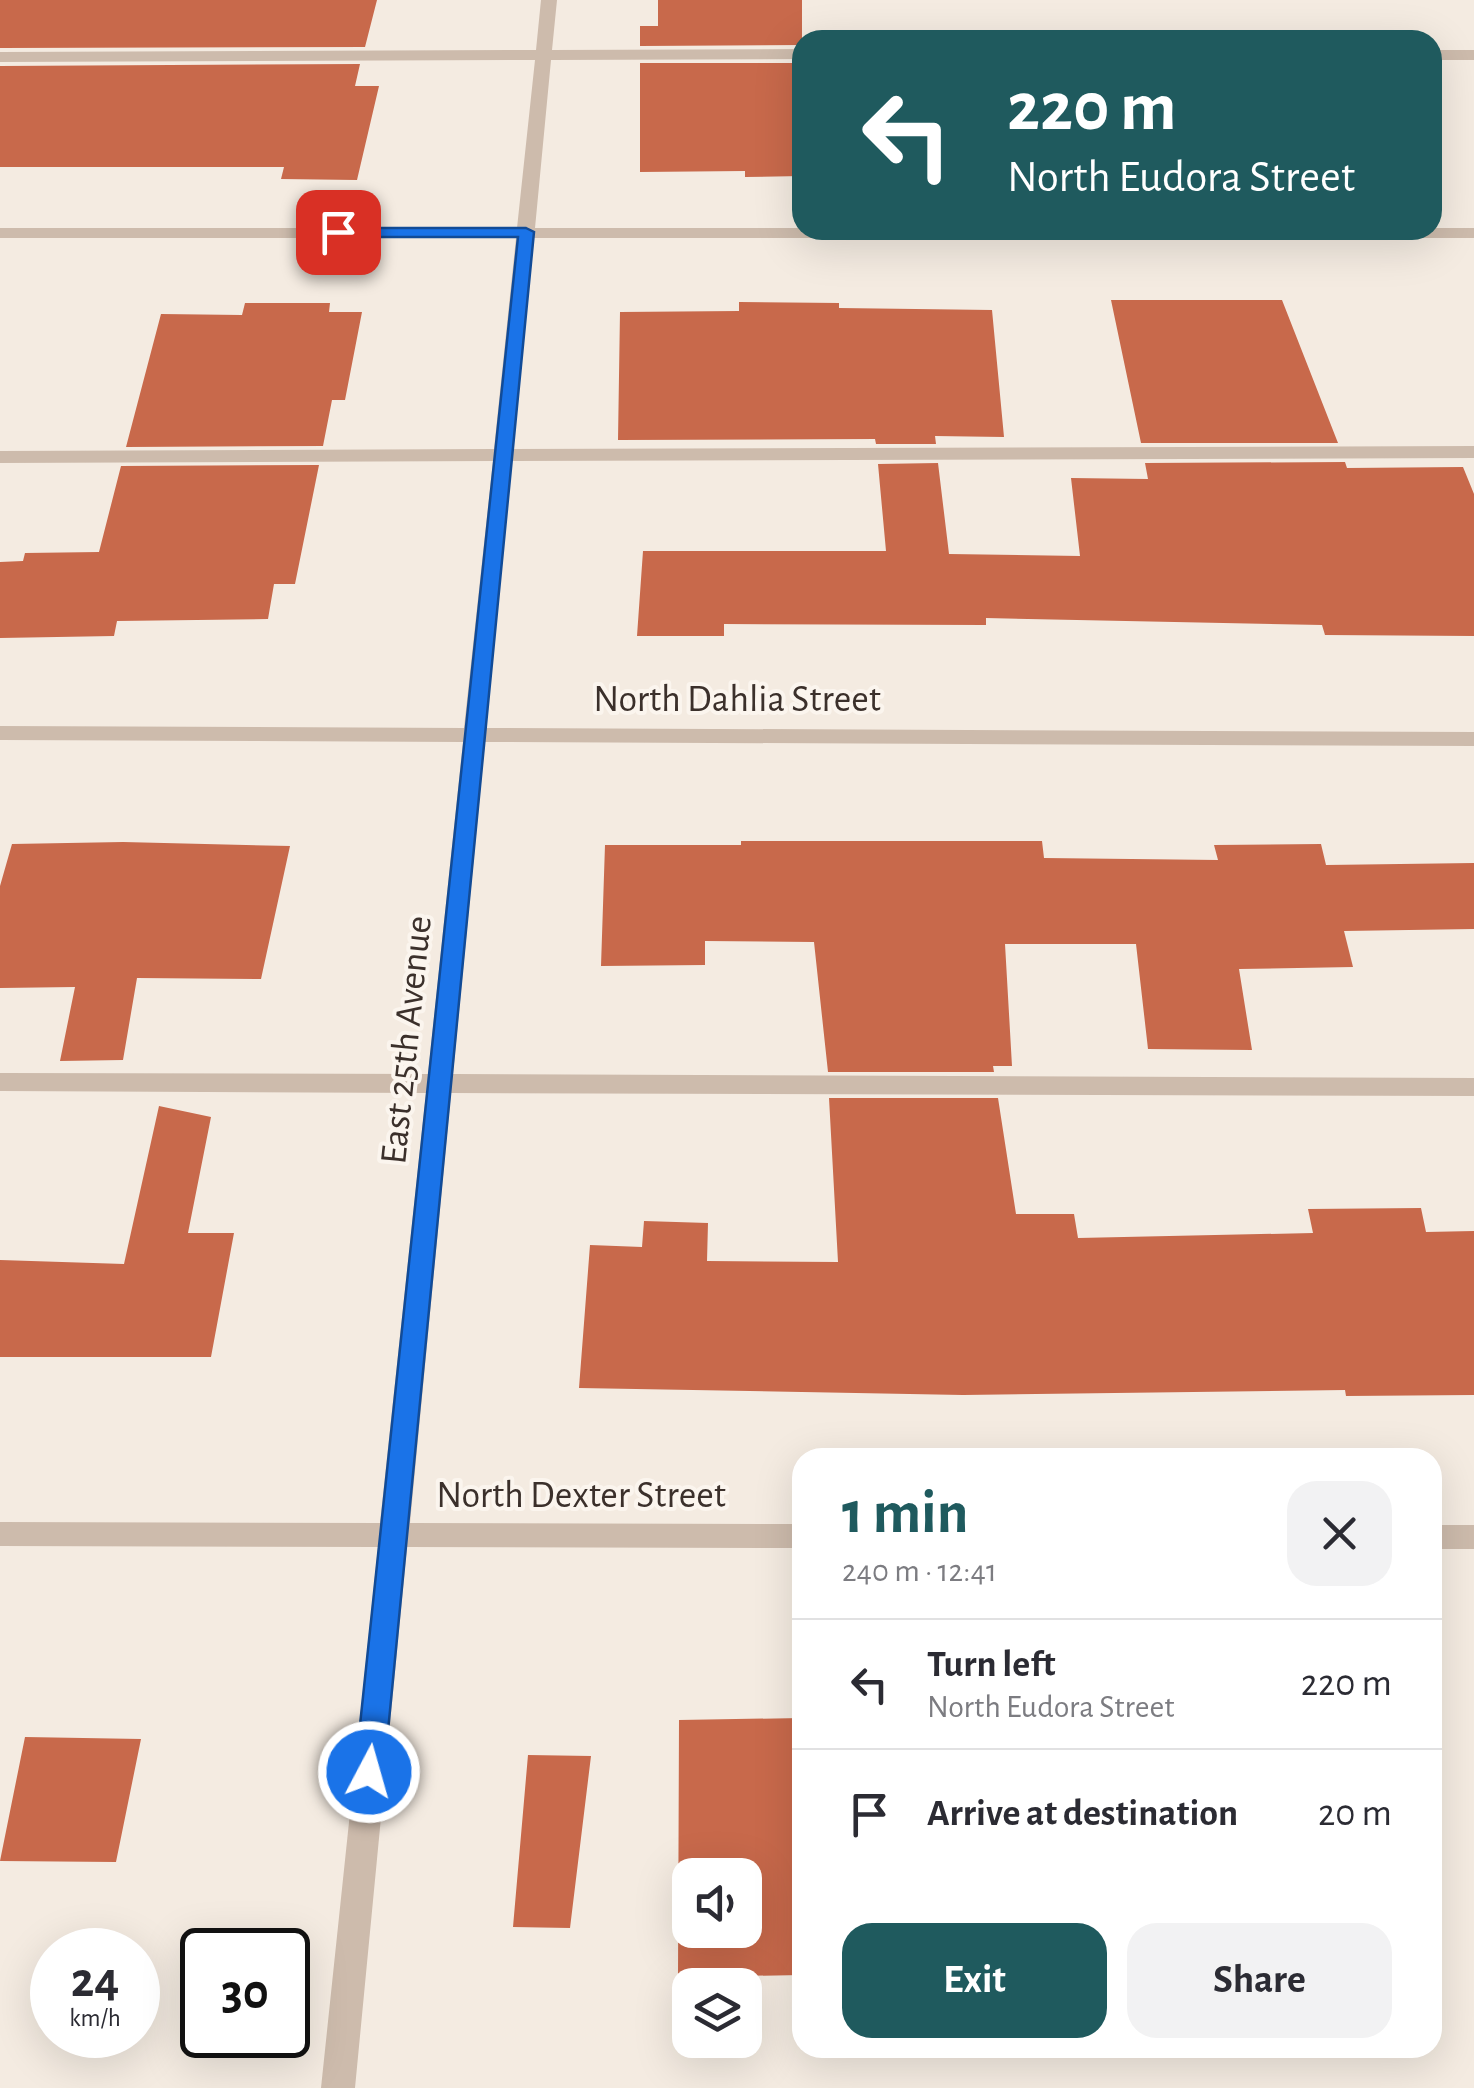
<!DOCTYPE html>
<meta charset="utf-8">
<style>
:root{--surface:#fff;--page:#f2f2f3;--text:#2b2b33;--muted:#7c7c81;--line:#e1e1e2;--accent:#1f5a5e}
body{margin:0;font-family:"Alegreya Sans",sans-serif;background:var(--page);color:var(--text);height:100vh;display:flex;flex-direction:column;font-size:38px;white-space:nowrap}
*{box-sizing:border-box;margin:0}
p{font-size:32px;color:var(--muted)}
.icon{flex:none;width:55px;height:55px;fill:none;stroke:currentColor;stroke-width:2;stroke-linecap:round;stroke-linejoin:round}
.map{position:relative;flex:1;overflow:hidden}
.drawer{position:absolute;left:792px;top:1448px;width:650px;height:610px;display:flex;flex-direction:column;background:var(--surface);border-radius:30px;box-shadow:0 10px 40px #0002}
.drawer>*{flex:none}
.hud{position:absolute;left:792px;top:30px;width:650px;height:210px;border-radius:30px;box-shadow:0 10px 40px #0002;background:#1f5a5e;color:#fff;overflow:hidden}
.fabs{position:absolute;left:672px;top:1858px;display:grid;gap:20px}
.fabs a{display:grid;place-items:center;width:90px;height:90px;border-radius:20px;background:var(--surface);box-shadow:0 10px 40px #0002;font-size:50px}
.speed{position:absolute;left:30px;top:1928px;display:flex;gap:20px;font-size:50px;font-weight:700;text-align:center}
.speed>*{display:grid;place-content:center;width:130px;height:130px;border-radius:50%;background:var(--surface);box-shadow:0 10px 40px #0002;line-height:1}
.speed small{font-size:25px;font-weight:400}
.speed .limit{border:5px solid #111;border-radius:15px;background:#fff;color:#111}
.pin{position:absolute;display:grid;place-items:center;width:85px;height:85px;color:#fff;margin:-42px;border-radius:20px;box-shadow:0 5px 15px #0006}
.me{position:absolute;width:110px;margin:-55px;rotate:6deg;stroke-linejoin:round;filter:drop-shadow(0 0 8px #0008)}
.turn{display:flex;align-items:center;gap:35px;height:210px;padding:0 50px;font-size:45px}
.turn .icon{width:130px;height:130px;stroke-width:2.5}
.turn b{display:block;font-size:70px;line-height:85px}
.round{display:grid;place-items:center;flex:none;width:105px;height:105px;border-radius:30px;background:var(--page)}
.head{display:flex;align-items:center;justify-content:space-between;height:170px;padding:0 50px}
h1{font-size:60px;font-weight:700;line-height:75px;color:var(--accent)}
.primary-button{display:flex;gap:20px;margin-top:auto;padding:20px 50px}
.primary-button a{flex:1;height:115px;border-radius:30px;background:var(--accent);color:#fff;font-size:40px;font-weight:700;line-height:115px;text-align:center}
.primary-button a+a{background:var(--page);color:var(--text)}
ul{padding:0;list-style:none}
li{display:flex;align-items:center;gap:30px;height:130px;padding:0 50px;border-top:2px solid var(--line)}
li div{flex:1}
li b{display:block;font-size:38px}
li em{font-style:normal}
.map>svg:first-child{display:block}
</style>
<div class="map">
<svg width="1474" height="2088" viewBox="0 0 1474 2088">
<rect width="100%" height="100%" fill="#f4ebe1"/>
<path fill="#c8694b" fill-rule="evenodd" d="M 0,0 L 377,0 L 365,47 L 0,48 Z
M 658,0 L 802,0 L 802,45 L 640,46 L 640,26 L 658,26 Z
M 640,63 L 802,63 L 802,176 L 745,177 L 745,171 L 640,172 Z
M 360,64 L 355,86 L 379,86 L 357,180 L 281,179 L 284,167 L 0,167 L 0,66 Z
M 1111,300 L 1282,300 L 1338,443 L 1141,443 Z
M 739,302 L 839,303 L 839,308 L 992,310 L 1004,437 L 935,436 L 936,444 L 876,444 L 875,439 L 618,440 L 620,312 L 739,311 Z
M 245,303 L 330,303 L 329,312 L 362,312 L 345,400 L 332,400 L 323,446 L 126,447 L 161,314 L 242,315 Z
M 1345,462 L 1347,468 L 1463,467 L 1474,494 L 1474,636 L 1325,635 L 1322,625 L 986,618 L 986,625 L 724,624 L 724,636 L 637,636 L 643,551 L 886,551 L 878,464 L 938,463 L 949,554 L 1080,556 L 1071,478 L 1148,479 L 1145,463 Z
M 319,465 L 295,584 L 274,584 L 268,619 L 117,621 L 114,636 L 0,638 L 0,562 L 23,561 L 25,553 L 99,552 L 121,466 Z
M 741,841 L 1042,841 L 1044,858 L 1218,860 L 1214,845 L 1321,844 L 1326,865 L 1474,863 L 1474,929 L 1344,931 L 1353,967 L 1239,969 L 1252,1050 L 1148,1049 L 1136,944 L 1005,944 L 1012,1066 L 993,1066 L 994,1072 L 828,1072 L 814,942 L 705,941 L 705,965 L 601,966 L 605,845 L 741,845 Z
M 123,842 L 290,846 L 261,979 L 137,978 L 123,1060 L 60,1061 L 75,987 L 0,988 L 0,886 L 12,844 Z
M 829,1098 L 998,1098 L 1016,1214 L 1074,1214 L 1078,1238 L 1313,1233 L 1308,1209 L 1421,1208 L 1426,1232 L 1474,1231 L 1474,1395 L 1346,1396 L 1345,1390 L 963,1395 L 579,1388 L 590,1245 L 642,1247 L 644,1221 L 708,1223 L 707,1261 L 838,1262 Z
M 159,1106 L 211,1117 L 188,1233 L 234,1233 L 211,1357 L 0,1357 L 0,1260 L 124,1264 Z
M 802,1718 L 802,1975 L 678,1977 L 679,1720 ZM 690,1875 L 745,1875 L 745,1930 L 690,1930 Z
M 25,1737 L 141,1739 L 116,1862 L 0,1861 Z
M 528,1755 L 591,1756 L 570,1928 L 513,1927 Z"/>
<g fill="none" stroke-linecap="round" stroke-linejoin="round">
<path fill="#cdbbac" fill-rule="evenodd" d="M 541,0 L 557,0 L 552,50 L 802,49 L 802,59 L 551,60 L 535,228 L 1474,228 L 1474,238 L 534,238 L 513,449 L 1474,446 L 1474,458 L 512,461 L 486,728 L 1474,732 L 1474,746 L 485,742 L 453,1074 L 1474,1078 L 1474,1096 L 451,1093 L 410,1523 L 802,1524 L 802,1548 L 407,1547 L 355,2088 L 321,2088 L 378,1547 L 0,1546 L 0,1522 L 380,1523 L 426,1093 L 0,1091 L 0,1073 L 428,1074 L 463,742 L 0,740 L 0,726 L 464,728 L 493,461 L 0,463 L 0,451 L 494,449 L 516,238 L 0,238 L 0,228 L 517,228 L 535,60 L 0,62 L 0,52 L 536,50 Z
M 1432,50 L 1474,50 L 1474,60 L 1432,60 Z
M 1432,1525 L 1474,1525 L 1474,1549 L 1432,1549 Z"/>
</g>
<path fill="#1a73e8" stroke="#114b97" stroke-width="2.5" d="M 526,228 L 534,232 L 384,1772 L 379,1782 L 369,1785 L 359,1782 L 355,1772 L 518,237 L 338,237 L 330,232 L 338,228 Z"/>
<g text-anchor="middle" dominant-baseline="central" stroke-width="8" stroke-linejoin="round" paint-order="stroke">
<g font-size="38" fill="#3b302b" stroke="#fbf5ee">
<text x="737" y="700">North Dahlia Street</text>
<text transform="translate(407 1040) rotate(-84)">East 25th Avenue</text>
<text x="581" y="1496">North Dexter Street</text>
</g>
</g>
</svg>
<div class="fabs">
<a><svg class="icon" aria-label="sound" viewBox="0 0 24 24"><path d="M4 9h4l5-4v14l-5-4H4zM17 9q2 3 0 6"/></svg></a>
<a><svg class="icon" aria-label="layers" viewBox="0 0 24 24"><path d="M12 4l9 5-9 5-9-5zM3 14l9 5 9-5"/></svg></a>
</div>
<div class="speed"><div>24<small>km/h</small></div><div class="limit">30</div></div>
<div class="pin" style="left:338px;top:232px;background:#d93025"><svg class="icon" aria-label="arrive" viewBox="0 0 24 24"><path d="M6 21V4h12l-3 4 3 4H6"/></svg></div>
<svg class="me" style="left:369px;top:1772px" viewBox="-20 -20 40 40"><circle r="17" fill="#1a73e8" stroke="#fff" stroke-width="3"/><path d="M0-11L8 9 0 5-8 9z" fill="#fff"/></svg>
<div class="hud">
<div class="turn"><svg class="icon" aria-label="left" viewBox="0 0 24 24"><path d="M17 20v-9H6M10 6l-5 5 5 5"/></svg><div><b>220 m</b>North Eudora Street</div></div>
</div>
<section class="drawer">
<div class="head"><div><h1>1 min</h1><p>240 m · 12:41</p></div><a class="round"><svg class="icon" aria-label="close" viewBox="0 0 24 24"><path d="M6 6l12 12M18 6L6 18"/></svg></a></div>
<ul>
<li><svg class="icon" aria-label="left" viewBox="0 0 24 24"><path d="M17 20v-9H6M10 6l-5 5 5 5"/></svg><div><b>Turn left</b><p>North Eudora Street</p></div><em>220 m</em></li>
<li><svg class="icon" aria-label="arrive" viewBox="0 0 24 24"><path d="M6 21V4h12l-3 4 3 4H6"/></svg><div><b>Arrive at destination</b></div><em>20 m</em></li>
</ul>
<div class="primary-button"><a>Exit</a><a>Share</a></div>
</section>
</div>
